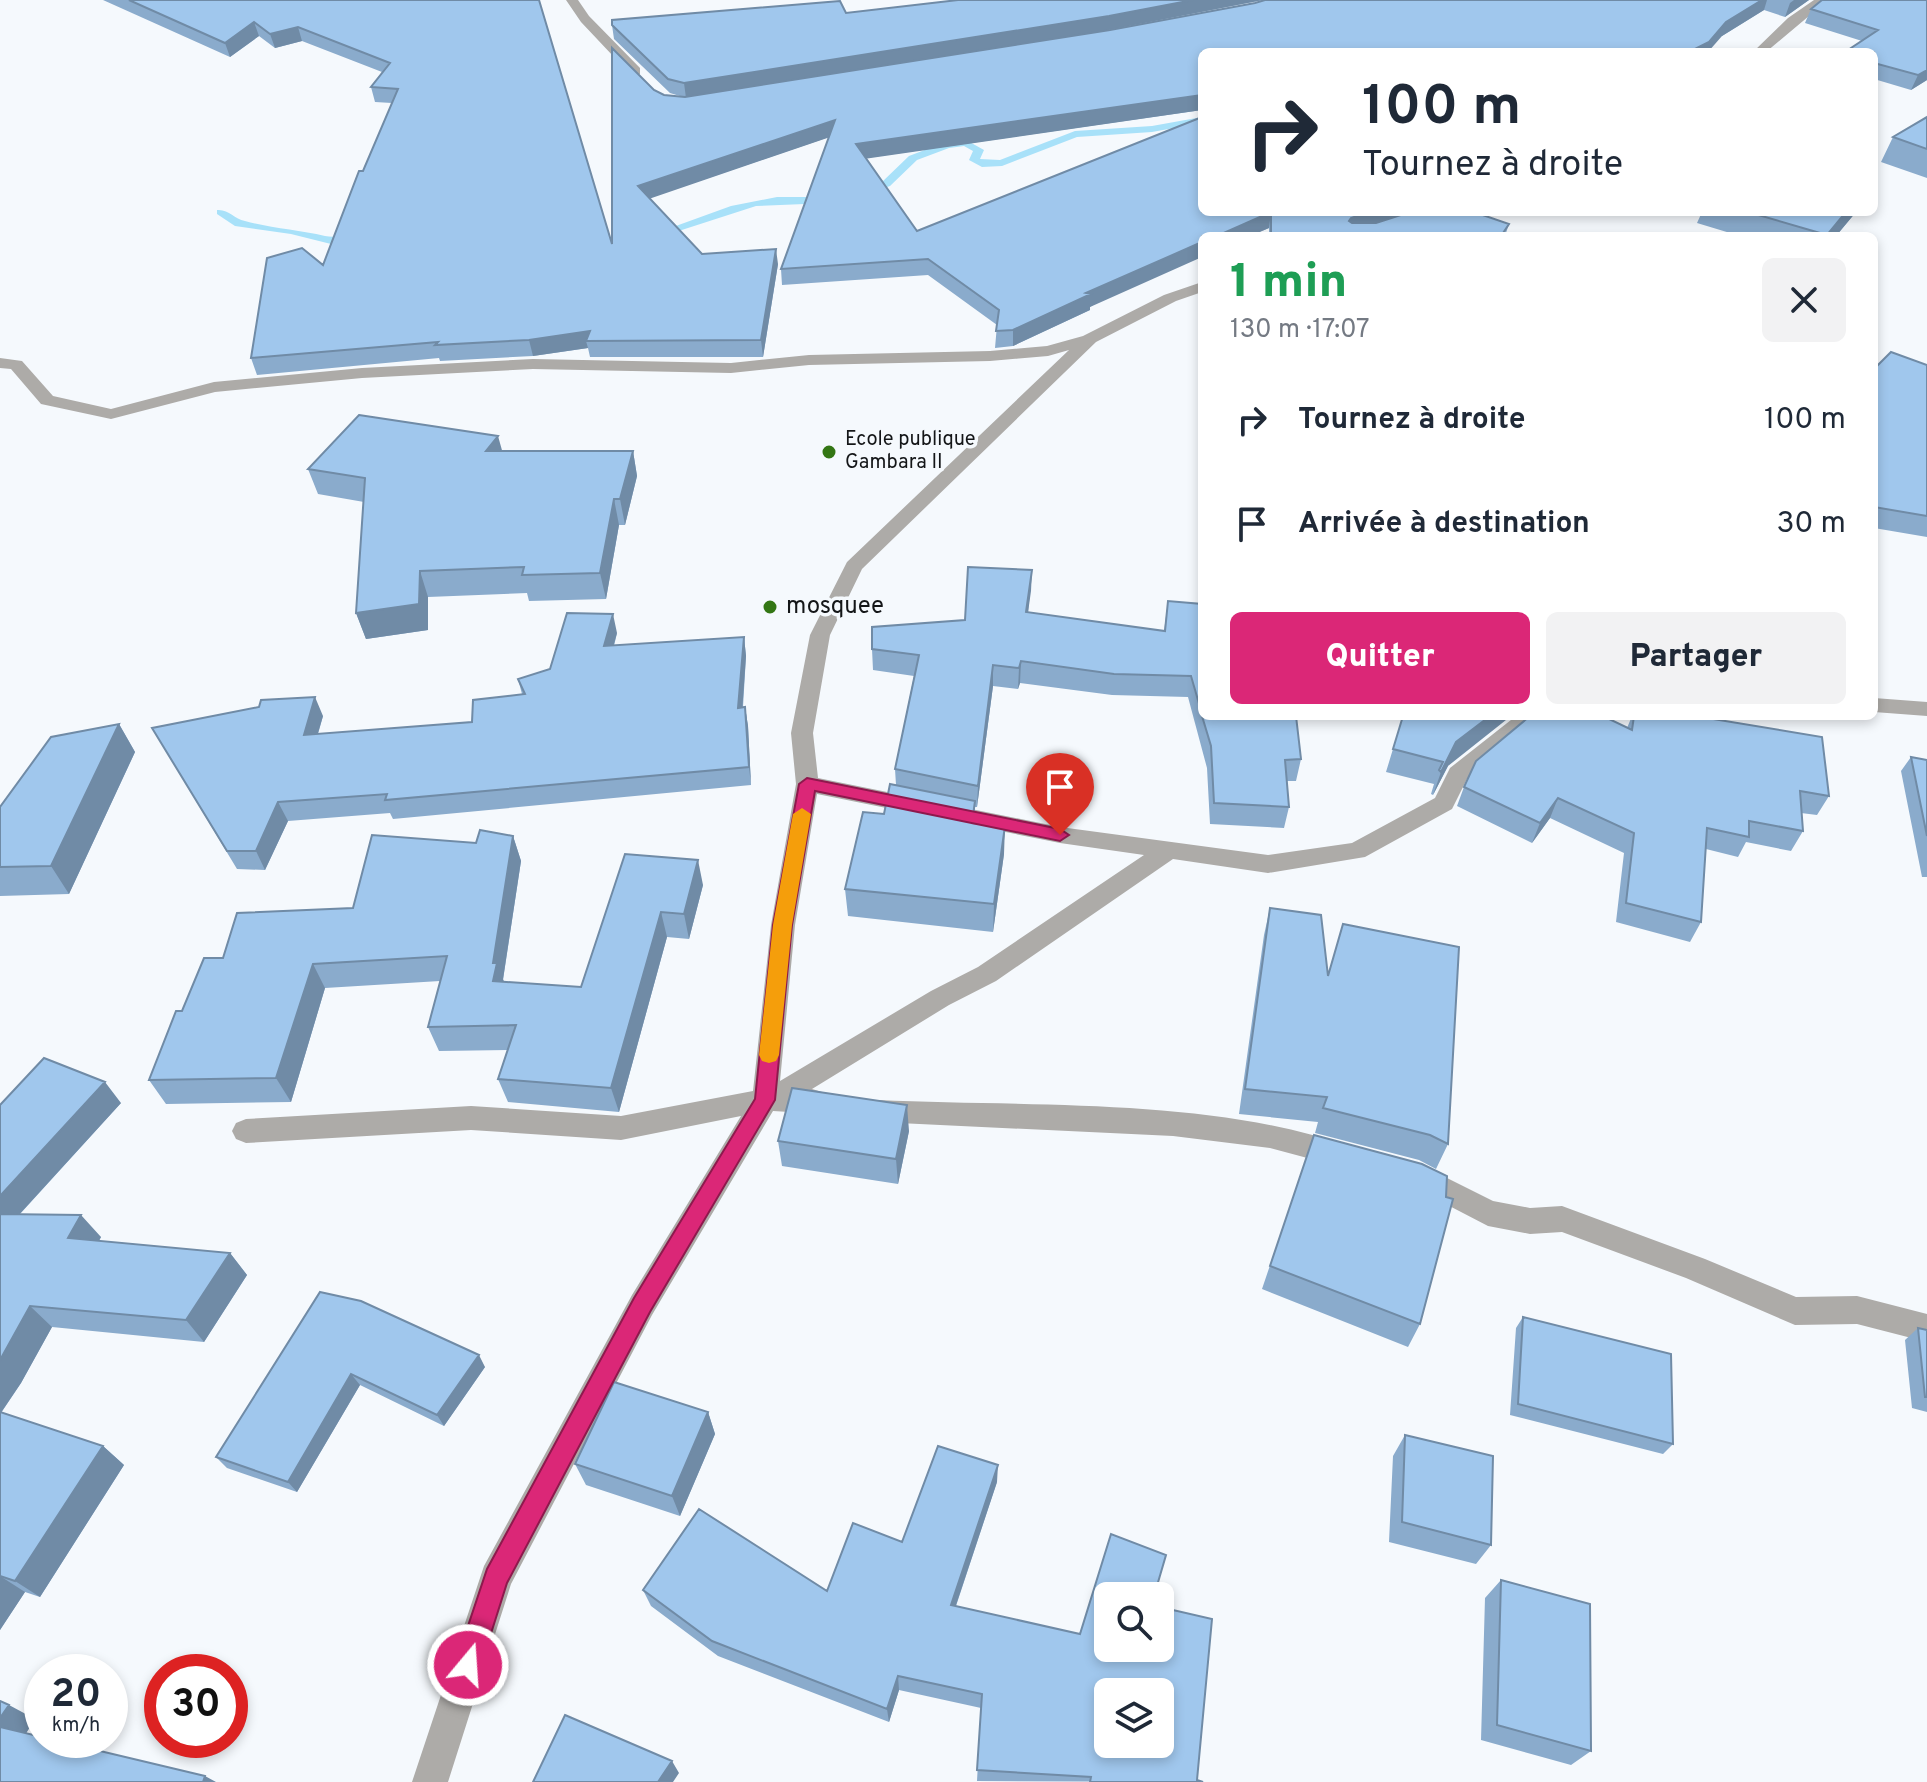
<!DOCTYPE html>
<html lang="fr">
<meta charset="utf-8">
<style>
:root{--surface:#fff;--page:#f2f2f3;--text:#1f2937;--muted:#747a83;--accent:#db2777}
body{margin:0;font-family:Overpass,sans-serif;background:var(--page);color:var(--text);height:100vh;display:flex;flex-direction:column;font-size:30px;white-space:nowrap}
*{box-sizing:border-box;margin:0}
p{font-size:26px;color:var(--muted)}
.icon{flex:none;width:44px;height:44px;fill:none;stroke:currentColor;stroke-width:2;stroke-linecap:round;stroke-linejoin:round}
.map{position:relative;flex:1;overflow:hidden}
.drawer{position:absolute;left:1198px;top:232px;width:680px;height:488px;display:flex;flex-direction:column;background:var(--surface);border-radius:12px;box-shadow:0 4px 12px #0003}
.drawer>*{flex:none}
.hud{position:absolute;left:1198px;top:48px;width:680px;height:168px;border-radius:12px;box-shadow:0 4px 12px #0003;background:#fff;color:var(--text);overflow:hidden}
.tools{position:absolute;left:1094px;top:1582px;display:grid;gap:16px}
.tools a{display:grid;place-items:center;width:80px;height:80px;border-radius:12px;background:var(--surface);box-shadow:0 4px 12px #0003;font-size:40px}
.speed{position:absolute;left:24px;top:1654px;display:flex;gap:16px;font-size:40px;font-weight:700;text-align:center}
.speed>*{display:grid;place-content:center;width:104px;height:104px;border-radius:50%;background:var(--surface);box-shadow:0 4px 12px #0003;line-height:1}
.speed small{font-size:20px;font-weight:400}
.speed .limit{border:12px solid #d22;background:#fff;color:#111}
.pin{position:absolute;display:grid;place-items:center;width:68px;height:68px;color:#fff;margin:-82px -34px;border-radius:50% 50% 50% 0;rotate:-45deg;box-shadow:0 0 8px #0007}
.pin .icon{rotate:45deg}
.me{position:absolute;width:88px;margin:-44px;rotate:18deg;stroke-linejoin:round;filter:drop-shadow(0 0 6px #0008)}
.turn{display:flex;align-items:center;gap:28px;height:168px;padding:0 32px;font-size:36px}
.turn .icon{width:104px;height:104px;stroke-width:2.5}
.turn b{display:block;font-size:56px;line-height:68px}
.round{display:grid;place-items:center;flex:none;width:84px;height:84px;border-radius:12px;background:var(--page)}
.head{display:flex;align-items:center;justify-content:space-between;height:136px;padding:0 32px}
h1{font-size:48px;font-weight:800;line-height:60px;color:#1e9e55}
.primary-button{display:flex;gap:16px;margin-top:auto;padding:16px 32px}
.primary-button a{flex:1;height:92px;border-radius:12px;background:var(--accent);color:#fff;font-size:32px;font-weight:800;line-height:92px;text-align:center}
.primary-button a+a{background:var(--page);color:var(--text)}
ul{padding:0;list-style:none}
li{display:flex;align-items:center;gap:24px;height:104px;padding:0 32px}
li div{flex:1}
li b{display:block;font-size:30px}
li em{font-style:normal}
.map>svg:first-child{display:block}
</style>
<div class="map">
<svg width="1927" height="1782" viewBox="0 0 1927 1782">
<rect width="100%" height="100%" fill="#f5f9fd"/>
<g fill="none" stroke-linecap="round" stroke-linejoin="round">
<path fill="#a8e1f9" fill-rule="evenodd" d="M 1202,117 L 1202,123 L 1152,132 L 1077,137 L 1002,166 L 982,167 L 969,160 L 973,151 L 964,146 L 949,148 L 917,160 L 890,186 L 861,196 L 856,193 L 882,182 L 909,156 L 943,143 L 966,140 L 984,150 L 980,159 L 1000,160 L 1075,131 L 1152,126 Z
M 777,197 L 829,197 L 834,200 L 829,203 L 756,206 L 657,238 L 651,235 L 731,206 Z
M 217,210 C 229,209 234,219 245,221 C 270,228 299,230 325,236 C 338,239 352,232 362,239 L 356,242 L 331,244 L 291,234 L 235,226 L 217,214 Z"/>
<path fill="#adaba8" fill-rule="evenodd" d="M 566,0 L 578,0 L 589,16 L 640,68 L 640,74 L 630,74 L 581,22 Z
M 1814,0 L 1828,0 L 1766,52 L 1753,52 L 1788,18 Z
M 1202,282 L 1202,292 L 1176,301 L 1096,342 L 862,569 L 830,635 L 813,733 L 818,778 L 1060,827 L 1268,855 L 1352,843 L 1435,798 L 1450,768 L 1516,716 L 1541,716 L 1467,779 L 1452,809 L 1365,857 L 1268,873 L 1173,859 L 996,981 L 949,1005 L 812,1089 L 832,1095 L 835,1103 L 832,1111 L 822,1114 L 773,1111 L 652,1315 L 511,1584 L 448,1782 L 412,1782 L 484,1566 L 632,1295 L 741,1116 L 621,1140 L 471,1130 L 246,1143 L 236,1139 L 232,1131 L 236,1123 L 246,1119 L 471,1106 L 621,1116 L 753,1091 L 771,925 L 796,784 L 791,733 L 810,635 L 847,562 L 1069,350 L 1048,356 L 990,361 L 809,365 L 731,373 L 533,369 L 362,378 L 215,392 L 111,419 L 41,404 L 11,369 L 0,368 L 0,358 L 22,361 L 53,396 L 111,409 L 214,382 L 362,368 L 533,359 L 731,363 L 809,355 L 990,351 L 1047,346 L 1083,336 L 1164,295 ZM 817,794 L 1060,843 L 1144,855 L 978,967 L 931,991 L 780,1081 L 795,925 Z
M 1874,698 L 1927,702 L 1927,716 L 1874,712 Z
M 878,1100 C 1026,1107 1212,1097 1351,1147 L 1355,1155 L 1351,1163 L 1341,1167 L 1270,1148 L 1173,1136 L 878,1122 L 868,1119 L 864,1111 L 868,1103 Z
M 1419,1164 L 1493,1201 L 1530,1208 L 1562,1206 L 1705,1259 L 1796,1297 L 1857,1296 L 1927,1314 L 1927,1342 L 1857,1324 L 1795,1325 L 1686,1278 L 1562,1232 L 1530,1234 L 1488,1226 L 1409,1185 L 1405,1176 L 1409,1167 Z"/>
</g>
<path fill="#8aabcc" d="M 103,0 L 539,0 L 612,244 L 654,90 L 664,95 L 683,97 L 670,93 L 614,39 L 612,25 L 846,13 L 1263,0 L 1108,30 L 1255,3 L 1265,0 L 1809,0 L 1785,17 L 1764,10 L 1722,36 L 1202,52 L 1202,110 L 866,158 L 917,231 L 1202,212 L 1509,224 L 1505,236 L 1269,236 L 1269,228 L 1250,236 L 1202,236 L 1090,307 L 1090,310 L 1013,346 L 995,348 L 997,325 L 928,275 L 782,285 L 781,269 L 829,137 L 649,198 L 702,254 L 778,264 L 763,357 L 590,357 L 588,348 L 533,356 L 440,361 L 439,358 L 257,375 L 251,358 L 323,265 L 392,103 L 375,102 L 371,87 L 382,72 L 302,41 L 275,48 L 259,36 L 230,57 Z
M 1927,0 L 1927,80 L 1911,90 L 1874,79 L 1874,52 L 1862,41 L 1805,23 L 1811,9 Z
M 1927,117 L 1927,178 L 1881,162 L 1893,137 Z
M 1702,212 L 1856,212 L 1836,236 L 1740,236 L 1697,223 Z
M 1927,365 L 1927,537 L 1874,528 L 1874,369 Z
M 502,451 L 633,451 L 637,476 L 625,525 L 619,525 L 606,599 L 529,601 L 527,593 L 428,597 L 428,630 L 366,639 L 356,613 L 364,502 L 318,494 L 308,469 Z
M 1032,570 L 1028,613 L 1164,631 L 1168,601 L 1301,759 L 1296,781 L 1287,781 L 1289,807 L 1284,828 L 1210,824 L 1207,768 L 1188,697 L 1112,695 L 1020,683 L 1018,689 L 993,686 L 977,807 L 975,807 L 975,823 L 1004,854 L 993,932 L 848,916 L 845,889 L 884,814 L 896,785 L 895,769 L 914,676 L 873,670 L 872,649 L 965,620 Z
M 617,633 L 614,646 L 744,637 L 746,656 L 743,707 L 745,707 L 748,726 L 751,785 L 393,819 L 390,813 L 288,821 L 265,870 L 237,869 L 152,728 L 259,707 L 323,716 L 318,734 L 472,722 L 522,694 L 518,679 L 550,669 Z
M 1403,716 L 1448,766 L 1433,795 L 1431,794 L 1434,784 L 1386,772 Z
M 1632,716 L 1695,716 L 1829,796 L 1817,815 L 1801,813 L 1803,831 L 1791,851 L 1746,842 L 1738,857 L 1706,849 L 1701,922 L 1690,942 L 1616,922 L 1624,853 L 1550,818 L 1532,843 L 1457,806 L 1464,787 L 1627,728 Z
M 119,724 L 135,752 L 69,894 L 0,896 L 0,807 Z
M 1911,757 L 1927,760 L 1927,877 L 1922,877 L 1901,771 Z
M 513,836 L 521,861 L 503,980 L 504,982 L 581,987 L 625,854 L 703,885 L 689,939 L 667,937 L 619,1112 L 508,1102 L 498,1079 L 508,1050 L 439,1051 L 428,1027 L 440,981 L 325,988 L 291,1102 L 166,1104 L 149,1080 L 182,1011 L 223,958 L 353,908 L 476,843 Z
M 1270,908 L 1328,975 L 1448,1144 L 1436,1169 L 1419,1160 L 1315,1133 L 1318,1122 L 1239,1114 L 1264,935 Z
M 121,1103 L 20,1214 L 101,1237 L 99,1241 L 230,1253 L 247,1275 L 204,1342 L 52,1327 L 21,1383 L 1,1413 L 103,1446 L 124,1465 L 40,1597 L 25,1592 L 0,1630 L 0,1105 Z
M 909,1131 L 898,1184 L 782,1166 L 778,1141 Z
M 1314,1135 L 1420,1324 L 1408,1347 L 1262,1289 Z
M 320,1292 L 485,1367 L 444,1426 L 360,1385 L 297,1492 L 227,1468 L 216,1457 Z
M 1523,1317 L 1673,1444 L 1663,1454 L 1510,1415 L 1516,1328 Z
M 1918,1328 L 1927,1330 L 1927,1412 L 1912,1408 L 1905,1340 Z
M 708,1412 L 715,1434 L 680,1516 L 586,1485 L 575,1464 Z
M 1405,1435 L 1491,1545 L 1476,1564 L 1389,1542 L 1393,1456 Z
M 997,1482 L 956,1606 L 1080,1634 L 1108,1596 L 1197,1780 L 1203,1782 L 977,1781 L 981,1708 L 899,1690 L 889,1722 L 718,1656 L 651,1606 L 643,1590 L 827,1591 Z
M 1501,1580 L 1591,1751 L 1571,1765 L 1481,1740 L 1485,1598 Z"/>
<path fill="#708ba6" d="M 1193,0 L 1263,0 L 1108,30 L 686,98 L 684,83 Z
M 1762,0 L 1767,0 L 1764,10 L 1722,36 L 1708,52 L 1689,52 L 1726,22 Z
M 1794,0 L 1809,0 L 1785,17 L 1790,3 Z
M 254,22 L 259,36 L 230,57 L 225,43 Z
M 298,27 L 302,41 L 275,48 L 270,34 Z
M 1927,70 L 1927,80 L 1911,90 L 1918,75 Z
M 1202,95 L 1202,110 L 857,160 L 856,144 Z
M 835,120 L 836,135 L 640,202 L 638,186 Z
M 1271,212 L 1269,228 L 1250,236 L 1217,236 Z
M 1368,212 L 1411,212 L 1346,236 L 1349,221 L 1351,218 Z
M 1846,212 L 1856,212 L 1836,236 L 1826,236 Z
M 1202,242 L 1202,257 L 1090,307 L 1090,310 L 1013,346 L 1013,330 L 1086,293 Z
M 776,249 L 778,264 L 763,357 L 761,340 Z
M 590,331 L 586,341 L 588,348 L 533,356 L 529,340 Z
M 498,436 L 505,461 L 486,451 Z
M 633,451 L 637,476 L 625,525 L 620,499 Z
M 614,499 L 619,525 L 606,599 L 600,573 Z
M 1032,570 L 1031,591 L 1025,634 L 1026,612 Z
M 420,571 L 428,597 L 428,630 L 366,639 L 356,613 Z
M 613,614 L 617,633 L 608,665 L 604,646 Z
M 744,637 L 746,656 L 741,727 L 738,708 Z
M 1021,661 L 1020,683 L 1018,689 L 1019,668 Z
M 993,665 L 993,686 L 977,807 L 978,786 Z
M 315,697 L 323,716 L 312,753 L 304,735 Z
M 745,707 L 748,726 L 751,785 L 749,767 Z
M 1490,716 L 1511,716 L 1448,766 L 1433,795 L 1441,772 L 1456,742 Z
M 119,724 L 135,752 L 69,894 L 51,866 Z
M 1558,798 L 1550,818 L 1532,843 L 1540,823 Z
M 278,802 L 288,821 L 265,870 L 256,851 Z
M 1005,826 L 1004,854 L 993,932 L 994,904 Z
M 513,836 L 521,861 L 503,979 L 506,987 L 493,981 L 493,963 Z
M 698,860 L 703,885 L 689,939 L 684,914 Z
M 661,912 L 667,937 L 619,1112 L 611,1088 Z
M 313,964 L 325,988 L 291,1102 L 276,1078 Z
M 105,1082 L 121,1103 L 5,1230 L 0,1225 L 0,1196 Z
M 907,1105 L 909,1131 L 898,1184 L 896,1159 Z
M 81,1215 L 101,1237 L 88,1260 L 68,1238 Z
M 230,1253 L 247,1275 L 204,1342 L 186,1320 Z
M 30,1306 L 52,1327 L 21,1383 L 0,1414 L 0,1360 Z
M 479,1355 L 485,1367 L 444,1426 L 437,1415 Z
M 351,1374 L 360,1385 L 297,1492 L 288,1482 Z
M 708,1412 L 715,1434 L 680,1516 L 672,1496 Z
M 103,1446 L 124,1465 L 40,1597 L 15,1581 Z
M 998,1465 L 997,1482 L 951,1620 L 951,1605 Z
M 0,1576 L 25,1592 L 0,1630 Z
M 898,1676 L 899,1690 L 889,1722 L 887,1709 Z
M 9,1705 L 35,1719 L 22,1740 L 0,1729 L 0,1718 Z
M 672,1761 L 679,1773 L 673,1782 L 658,1782 Z
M 205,1776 L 216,1782 L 203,1782 Z"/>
<path fill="#a0c7ed" stroke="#708ba6" stroke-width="2" fill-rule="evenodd" d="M 129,0 L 539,0 L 612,244 L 612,48 L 654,90 L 664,95 L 685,97 L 1110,30 L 1255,3 L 1265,0 L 1762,0 L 1726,22 L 1709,42 L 1689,52 L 1202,52 L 1202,95 L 856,144 L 917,231 L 1202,117 L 1202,212 L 1368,212 L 1351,218 L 1349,221 L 1352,223 L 1376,223 L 1410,212 L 1474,212 L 1509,224 L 1501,236 L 1271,236 L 1271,212 L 1217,236 L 1202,236 L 1202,242 L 1086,293 L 1091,294 L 1013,330 L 996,331 L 999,310 L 928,259 L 781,269 L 835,120 L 638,186 L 702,254 L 776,249 L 761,340 L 586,341 L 590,331 L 529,340 L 435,345 L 438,342 L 251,358 L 267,258 L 302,248 L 323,265 L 359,171 L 363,171 L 398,89 L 371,87 L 390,63 L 298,27 L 270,34 L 254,22 L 225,43 Z
M 958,0 L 1193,0 L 1109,16 L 684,83 L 668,79 L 612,25 L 612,20 L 840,1 L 846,13 Z
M 1822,0 L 1927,0 L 1927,70 L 1918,75 L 1874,63 L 1874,52 L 1845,52 L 1878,30 L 1811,9 Z
M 1927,117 L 1927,149 L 1893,137 Z
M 1748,212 L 1846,212 L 1827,235 Z
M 1891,352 L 1927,365 L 1927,516 L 1874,507 L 1874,369 Z
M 359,415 L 498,436 L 486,451 L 633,451 L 620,499 L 614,499 L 600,573 L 522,575 L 524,567 L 420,571 L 419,604 L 356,613 L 365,478 L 308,469 Z
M 968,567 L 1032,570 L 1026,612 L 1165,631 L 1168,601 L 1202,604 L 1202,714 L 1191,676 L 1114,674 L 1021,661 L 1019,668 L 993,665 L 978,786 L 895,769 L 919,655 L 872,649 L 872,627 L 965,620 Z
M 567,613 L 613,614 L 604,646 L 744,637 L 738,708 L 745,707 L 749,767 L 385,800 L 387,794 L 278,802 L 256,851 L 227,851 L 152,728 L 259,707 L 261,700 L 315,697 L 304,735 L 472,722 L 473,700 L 525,694 L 518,679 L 550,669 Z
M 1202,716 L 1296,716 L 1301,759 L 1285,760 L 1289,807 L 1214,803 L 1211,746 Z
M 1403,716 L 1490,716 L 1456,742 L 1441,772 L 1439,770 L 1443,762 L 1393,749 Z
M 1530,716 L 1603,716 L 1632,730 L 1634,716 L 1695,716 L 1822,737 L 1829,796 L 1800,791 L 1803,831 L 1749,821 L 1749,837 L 1707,828 L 1701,922 L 1626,903 L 1634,833 L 1558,798 L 1540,823 L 1464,787 L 1476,761 Z
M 119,724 L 51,866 L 0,867 L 0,807 L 51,737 Z
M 1911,757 L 1927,760 L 1927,836 Z
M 890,784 L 975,801 L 972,823 L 1005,826 L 994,904 L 845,889 L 863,812 L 884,814 Z
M 480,830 L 513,836 L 493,963 L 497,963 L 493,981 L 581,987 L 625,854 L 698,860 L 684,914 L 661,912 L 611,1088 L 498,1079 L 516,1025 L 428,1027 L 447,956 L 313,964 L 276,1078 L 149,1080 L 176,1011 L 182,1011 L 204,958 L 223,958 L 237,913 L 353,908 L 372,835 L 476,843 Z
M 1270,908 L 1321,915 L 1328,976 L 1343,924 L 1459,947 L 1448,1144 L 1430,1135 L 1323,1108 L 1327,1097 L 1245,1089 Z
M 44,1058 L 105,1082 L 0,1196 L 0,1105 Z
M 792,1088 L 907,1105 L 896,1159 L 778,1141 Z
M 1314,1135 L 1422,1164 L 1447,1176 L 1446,1197 L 1453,1199 L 1420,1324 L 1270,1266 Z
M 0,1214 L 81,1215 L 68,1238 L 230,1253 L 186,1320 L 30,1306 L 0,1360 Z
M 320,1292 L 361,1301 L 479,1355 L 437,1415 L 351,1374 L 288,1482 L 216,1457 Z
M 1523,1317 L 1671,1354 L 1673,1444 L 1518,1404 Z
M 1918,1328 L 1927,1330 L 1927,1397 L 1925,1397 Z
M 614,1382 L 708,1412 L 672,1496 L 575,1464 Z
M 0,1412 L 103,1446 L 15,1581 L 0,1576 Z
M 1405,1435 L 1493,1456 L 1491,1545 L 1402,1522 Z
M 938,1446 L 998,1465 L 951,1605 L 1080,1634 L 1111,1534 L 1166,1555 L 1154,1596 L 1108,1596 L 1108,1648 L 1160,1648 L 1160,1607 L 1212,1619 L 1197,1780 L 1203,1782 L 1090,1782 L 1091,1777 L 977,1770 L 982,1694 L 898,1676 L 887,1709 L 712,1641 L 643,1590 L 699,1509 L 827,1591 L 853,1523 L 902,1542 ZM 1108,1692 L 1160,1692 L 1160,1744 L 1108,1744 Z
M 1501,1580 L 1590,1604 L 1591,1751 L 1497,1725 Z
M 0,1701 L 9,1705 L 0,1718 Z
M 565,1715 L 672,1761 L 658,1782 L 533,1782 Z
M 0,1727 L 42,1737 L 42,1740 L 54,1740 L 205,1776 L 203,1782 L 0,1782 Z"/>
<path fill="#db2777" stroke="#8e194d" stroke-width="2" d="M 807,778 L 1060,829 L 1069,835 L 1060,841 L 815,791 L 792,925 L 775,1100 L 650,1312 L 507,1583 L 481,1665 L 477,1674 L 468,1678 L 459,1674 L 455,1665 L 487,1569 L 634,1298 L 755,1099 L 773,925 L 799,784 Z"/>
<path fill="#f59e0b" d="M 802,808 L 811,814 L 792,925 L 779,1055 L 776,1061 L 769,1063 L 762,1061 L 759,1055 L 773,925 L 793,814 Z"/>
<g fill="#337614" stroke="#f5f9fd" stroke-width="3">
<circle cx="829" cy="452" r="8"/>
<circle cx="770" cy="607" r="8"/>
</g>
<g text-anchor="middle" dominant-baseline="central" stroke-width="7" stroke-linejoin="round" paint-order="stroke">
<g font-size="20" fill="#141618" stroke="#f5f9fd" text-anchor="start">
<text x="845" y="440">Ecole publique<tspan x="845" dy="23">Gambara II</tspan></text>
</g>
<g font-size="24" fill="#141618" stroke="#f5f9fd" text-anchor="start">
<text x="786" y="607">mosquee</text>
</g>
</g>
</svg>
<div class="tools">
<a><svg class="icon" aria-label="search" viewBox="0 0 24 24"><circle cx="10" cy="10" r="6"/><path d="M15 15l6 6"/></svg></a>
<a><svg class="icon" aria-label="layers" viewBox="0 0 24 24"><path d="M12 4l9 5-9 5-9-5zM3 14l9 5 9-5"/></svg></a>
</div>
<div class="speed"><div>20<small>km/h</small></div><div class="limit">30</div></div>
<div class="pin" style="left:1060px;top:835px;background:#d93025"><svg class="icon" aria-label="arrive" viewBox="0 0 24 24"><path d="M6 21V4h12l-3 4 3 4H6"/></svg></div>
<svg class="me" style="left:468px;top:1665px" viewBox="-20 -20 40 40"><circle r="17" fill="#db2777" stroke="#fff" stroke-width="3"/><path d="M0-11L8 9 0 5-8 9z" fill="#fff"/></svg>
<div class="hud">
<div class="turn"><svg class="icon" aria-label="right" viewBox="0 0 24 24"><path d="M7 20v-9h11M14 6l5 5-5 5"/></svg><div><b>100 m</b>Tournez à droite</div></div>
</div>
<section class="drawer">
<div class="head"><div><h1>1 min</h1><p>130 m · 17:07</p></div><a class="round"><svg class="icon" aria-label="close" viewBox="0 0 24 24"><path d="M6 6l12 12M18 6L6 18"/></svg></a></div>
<ul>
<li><svg class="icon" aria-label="right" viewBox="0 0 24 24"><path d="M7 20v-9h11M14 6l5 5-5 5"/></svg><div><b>Tournez à droite</b></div><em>100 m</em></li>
<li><svg class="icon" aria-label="arrive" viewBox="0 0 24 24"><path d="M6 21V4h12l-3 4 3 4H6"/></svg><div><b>Arrivée à destination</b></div><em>30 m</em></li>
</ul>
<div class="primary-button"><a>Quitter</a><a>Partager</a></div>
</section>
</div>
